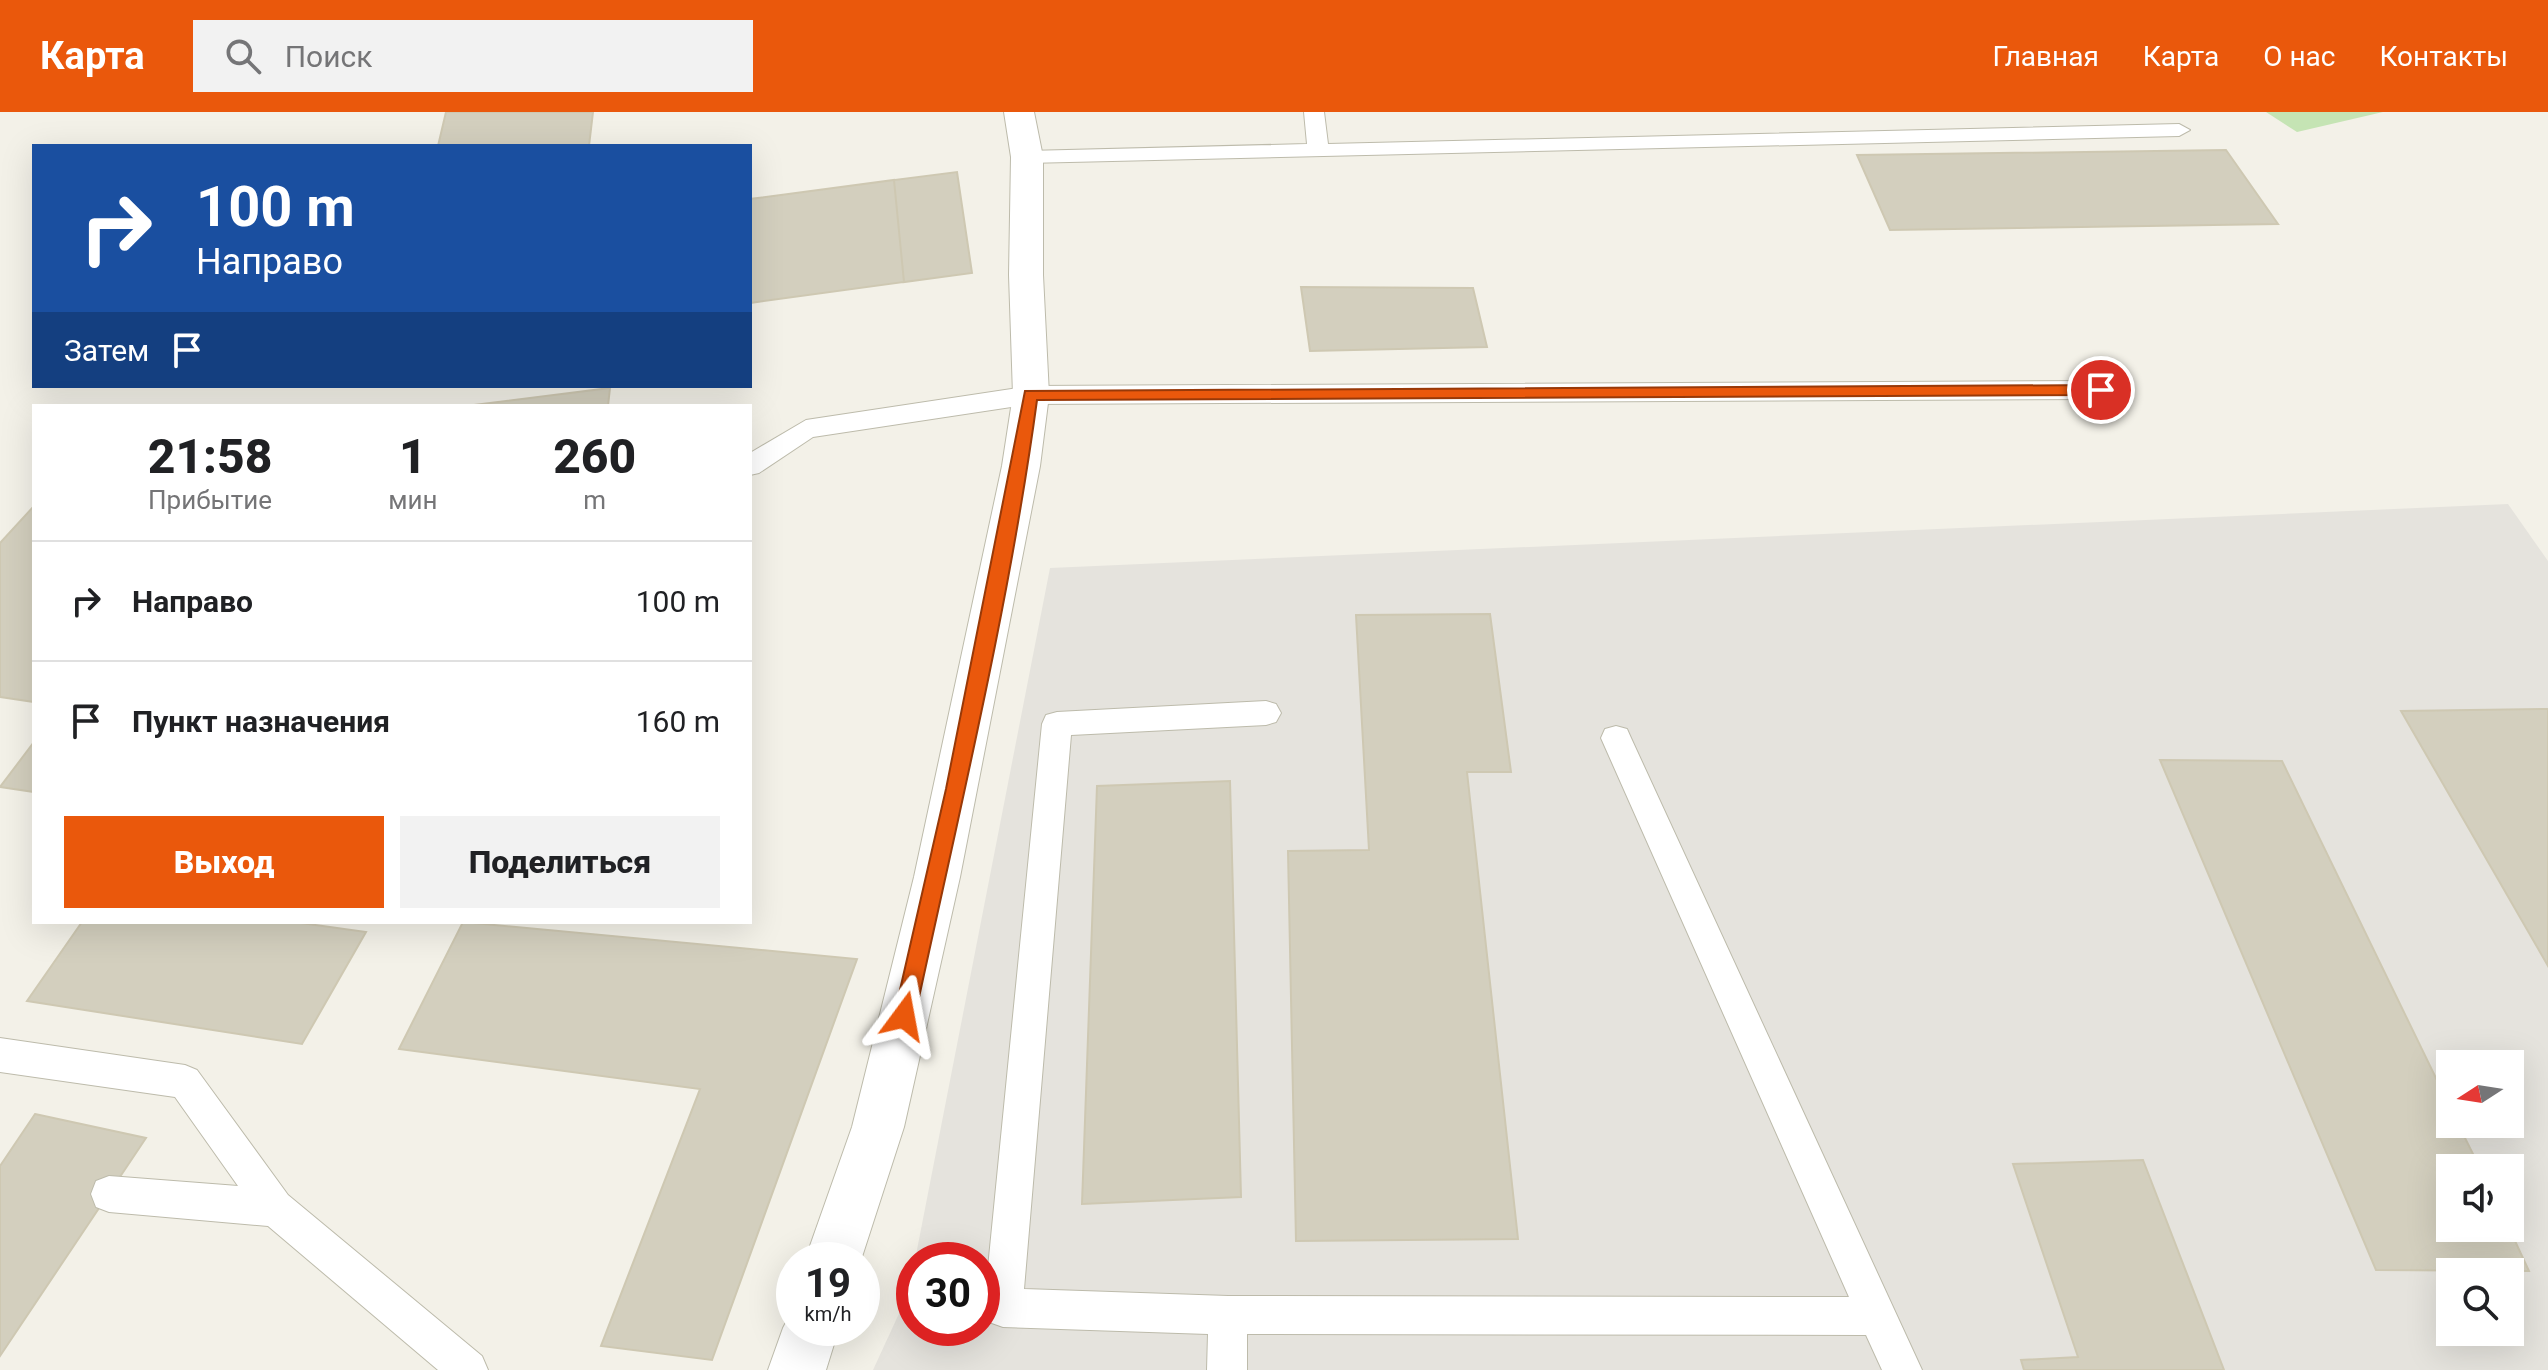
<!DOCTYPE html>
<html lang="ru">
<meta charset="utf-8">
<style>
:root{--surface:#fff;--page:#f2f2f2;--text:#202124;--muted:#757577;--line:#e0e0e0;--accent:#ea580c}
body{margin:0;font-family:Roboto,sans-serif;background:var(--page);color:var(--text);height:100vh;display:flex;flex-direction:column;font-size:30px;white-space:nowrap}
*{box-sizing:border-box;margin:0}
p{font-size:26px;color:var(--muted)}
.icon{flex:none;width:44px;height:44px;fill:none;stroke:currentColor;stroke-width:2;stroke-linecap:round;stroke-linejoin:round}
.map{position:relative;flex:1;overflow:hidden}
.panel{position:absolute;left:32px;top:292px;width:720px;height:520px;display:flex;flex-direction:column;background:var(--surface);border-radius:0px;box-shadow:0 8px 32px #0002}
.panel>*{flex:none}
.top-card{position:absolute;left:32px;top:32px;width:720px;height:244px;border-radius:0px;box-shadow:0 8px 32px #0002;background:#1a4fa0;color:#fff;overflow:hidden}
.needle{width:52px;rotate:258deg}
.buttons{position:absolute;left:2436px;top:938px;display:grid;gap:16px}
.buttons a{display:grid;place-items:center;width:88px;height:88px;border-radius:0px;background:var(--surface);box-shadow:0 8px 32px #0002;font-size:40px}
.speed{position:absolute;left:776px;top:1130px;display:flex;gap:16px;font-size:40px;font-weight:700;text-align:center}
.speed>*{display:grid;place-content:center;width:104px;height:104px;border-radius:50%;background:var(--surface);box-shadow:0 8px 32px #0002;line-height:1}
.speed small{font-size:20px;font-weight:400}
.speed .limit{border:12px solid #d22;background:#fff;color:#111}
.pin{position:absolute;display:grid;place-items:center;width:68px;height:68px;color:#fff;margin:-34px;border:4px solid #fff;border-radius:50%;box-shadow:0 2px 8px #0007}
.me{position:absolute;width:88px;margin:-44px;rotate:13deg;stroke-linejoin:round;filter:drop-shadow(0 0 6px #0008)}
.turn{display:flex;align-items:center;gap:28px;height:168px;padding:0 32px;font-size:36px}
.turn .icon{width:104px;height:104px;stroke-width:2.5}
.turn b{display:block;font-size:56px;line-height:68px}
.then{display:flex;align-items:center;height:76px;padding:0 32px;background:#0003;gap:16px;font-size:30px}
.eta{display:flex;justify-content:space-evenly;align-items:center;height:136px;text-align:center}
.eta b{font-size:48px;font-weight:800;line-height:56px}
.action{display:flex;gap:16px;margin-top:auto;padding:16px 32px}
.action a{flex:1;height:92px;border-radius:0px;background:var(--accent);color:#fff;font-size:32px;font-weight:800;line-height:92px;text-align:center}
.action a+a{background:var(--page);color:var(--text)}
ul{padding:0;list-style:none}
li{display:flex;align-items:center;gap:24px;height:120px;padding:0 32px;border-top:2px solid var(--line)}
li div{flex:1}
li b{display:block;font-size:30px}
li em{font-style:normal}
header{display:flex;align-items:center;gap:48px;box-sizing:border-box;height:112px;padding:0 40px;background:var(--accent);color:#fff}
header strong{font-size:38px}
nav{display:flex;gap:44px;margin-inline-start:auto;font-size:28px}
.search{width:560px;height:72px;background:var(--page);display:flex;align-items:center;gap:20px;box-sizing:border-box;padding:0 28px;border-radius:0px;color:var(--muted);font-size:30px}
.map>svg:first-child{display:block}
</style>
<header>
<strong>Карта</strong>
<div class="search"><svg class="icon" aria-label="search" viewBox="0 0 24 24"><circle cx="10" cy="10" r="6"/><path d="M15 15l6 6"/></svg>Поиск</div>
<nav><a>Главная</a><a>Карта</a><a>О нас</a><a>Контакты</a></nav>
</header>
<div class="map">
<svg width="2548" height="1258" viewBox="0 0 2548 1258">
<rect width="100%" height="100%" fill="#f3f1e8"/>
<path fill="#e5e3dd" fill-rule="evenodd" d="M 2508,392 L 2548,449 L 2548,1258 L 873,1258 L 908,1182 L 914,1152 L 914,1216 L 982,1216 L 982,1148 L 915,1148 L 1050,456 ZM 2450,952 L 2510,952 L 2510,1012 L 2450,1012 ZM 2450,1056 L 2510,1056 L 2510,1116 L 2450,1116 ZM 2450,1160 L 2510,1160 L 2510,1220 L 2450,1220 Z"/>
<path fill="#c5e4b4" d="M 2266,0 L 2383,0 L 2297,20 Z"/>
<path fill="#d3cfbe" stroke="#cec8b2" stroke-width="2" d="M 446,0 L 593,0 L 589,34 L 438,34 Z
M 2226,38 L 2278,112 L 1890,118 L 1857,43 Z
M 957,60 L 972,161 L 904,170 L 894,68 Z
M 894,68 L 904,170 L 750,191 L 750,87 Z
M 1301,175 L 1473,176 L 1487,235 L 1310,239 Z
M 610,276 L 608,294 L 466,294 Z
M 34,394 L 34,590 L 0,585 L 0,431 Z
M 1490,502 L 1511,660 L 1467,660 L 1518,1127 L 1296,1129 L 1288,739 L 1369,738 L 1356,503 Z
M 2548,597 L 2548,854 L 2401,599 Z
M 34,630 L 34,680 L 0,675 Z
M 2160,648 L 2282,649 L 2450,995 L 2450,1012 L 2458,1012 L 2480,1056 L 2450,1056 L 2450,1116 L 2509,1116 L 2529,1159 L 2376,1158 Z
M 1230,669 L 1241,1085 L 1082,1092 L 1097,674 Z
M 82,810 L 294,810 L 366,820 L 302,932 L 27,889 Z
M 463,810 L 857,847 L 712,1248 L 601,1234 L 700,977 L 399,937 Z
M 35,1002 L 146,1026 L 0,1244 L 0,1054 Z
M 2143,1048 L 2224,1258 L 2024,1258 L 2021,1248 L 2078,1245 L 2013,1052 Z"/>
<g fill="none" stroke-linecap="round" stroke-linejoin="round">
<g stroke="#bdbbab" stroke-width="2">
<path id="lane" d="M 1304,0 L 1324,0 L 1328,32 L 2179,12 L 2190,18 L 2179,24 L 1027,51 L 1016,45 L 1027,39 L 1307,32 Z
M 2101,269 L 2110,272 L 2113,278 L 2110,284 L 2101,287 L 1031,292 L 813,325 L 759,361 L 750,363 L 750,341 L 806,308 L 1031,274 Z
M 1266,589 L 1276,592 L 1281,601 L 1276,610 L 1266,613 L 1071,623 L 1024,1177 L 1228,1184 L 1849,1185 L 1601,626 L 1605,617 L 1616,614 L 1627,617 L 1631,626 L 1922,1258 L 1882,1258 L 1866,1223 L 1247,1222 L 1247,1258 L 1207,1258 L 1208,1222 L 1003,1215 L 989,1210 L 984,1196 L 1042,612 L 1046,603 L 1057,600 Z
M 0,926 L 185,953 L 197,958 L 288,1083 L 482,1244 L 488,1258 L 438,1258 L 268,1114 L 109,1100 L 96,1095 L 91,1082 L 96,1069 L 109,1064 L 238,1074 L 175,985 L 0,960 Z"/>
</g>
<g stroke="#bdbbab" stroke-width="2">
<path id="street" d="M 1004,0 L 1034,0 L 1043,45 L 1043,163 L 1049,283 L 1040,354 L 960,765 L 904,1015 L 861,1148 L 805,1148 L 852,1015 L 914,765 L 1002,354 L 1013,283 L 1009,163 L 1011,45 Z
M 794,1195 L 794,1216 L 839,1216 L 826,1258 L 768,1258 L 783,1216 Z"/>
</g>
<use href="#lane" fill="#fff" fill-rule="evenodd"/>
<use href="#street" fill="#fff" fill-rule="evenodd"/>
</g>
<path fill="#ea580c" stroke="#983908" stroke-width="2" d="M 2101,273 L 2108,278 L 2101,283 L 1037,288 C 1009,495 959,700 915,904 L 911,911 L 904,914 L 897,911 L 894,904 L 946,677 L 1025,279 Z"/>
</svg>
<div class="buttons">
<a><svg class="needle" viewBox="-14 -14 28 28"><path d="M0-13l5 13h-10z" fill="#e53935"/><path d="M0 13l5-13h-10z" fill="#757577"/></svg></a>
<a><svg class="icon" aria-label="sound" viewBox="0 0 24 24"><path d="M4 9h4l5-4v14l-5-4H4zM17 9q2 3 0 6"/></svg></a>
<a><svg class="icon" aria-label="search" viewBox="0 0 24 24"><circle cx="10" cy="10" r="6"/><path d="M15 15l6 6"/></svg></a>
</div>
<div class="speed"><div>19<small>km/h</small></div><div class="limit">30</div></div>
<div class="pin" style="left:2101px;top:278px;background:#d93025"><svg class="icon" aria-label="arrive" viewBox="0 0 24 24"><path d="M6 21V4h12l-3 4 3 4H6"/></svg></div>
<svg class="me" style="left:904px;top:904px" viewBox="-20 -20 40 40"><path d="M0-17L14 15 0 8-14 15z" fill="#ea580c" stroke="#fff" stroke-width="4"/></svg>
<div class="top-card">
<div class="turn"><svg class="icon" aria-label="right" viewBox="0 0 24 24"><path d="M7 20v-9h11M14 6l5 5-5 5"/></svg><div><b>100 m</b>Направо</div></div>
<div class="then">Затем<svg class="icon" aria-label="arrive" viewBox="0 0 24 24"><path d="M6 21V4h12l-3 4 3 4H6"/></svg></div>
</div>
<section class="panel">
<div class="eta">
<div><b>21:58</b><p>Прибытие</p></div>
<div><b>1</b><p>мин</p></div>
<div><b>260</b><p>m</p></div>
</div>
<ul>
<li><svg class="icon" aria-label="right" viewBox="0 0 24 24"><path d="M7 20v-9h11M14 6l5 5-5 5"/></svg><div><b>Направо</b></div><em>100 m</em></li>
<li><svg class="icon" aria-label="arrive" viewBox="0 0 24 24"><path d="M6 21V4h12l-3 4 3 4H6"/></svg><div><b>Пункт назначения</b></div><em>160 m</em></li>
</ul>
<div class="action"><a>Выход</a><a>Поделиться</a></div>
</section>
</div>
